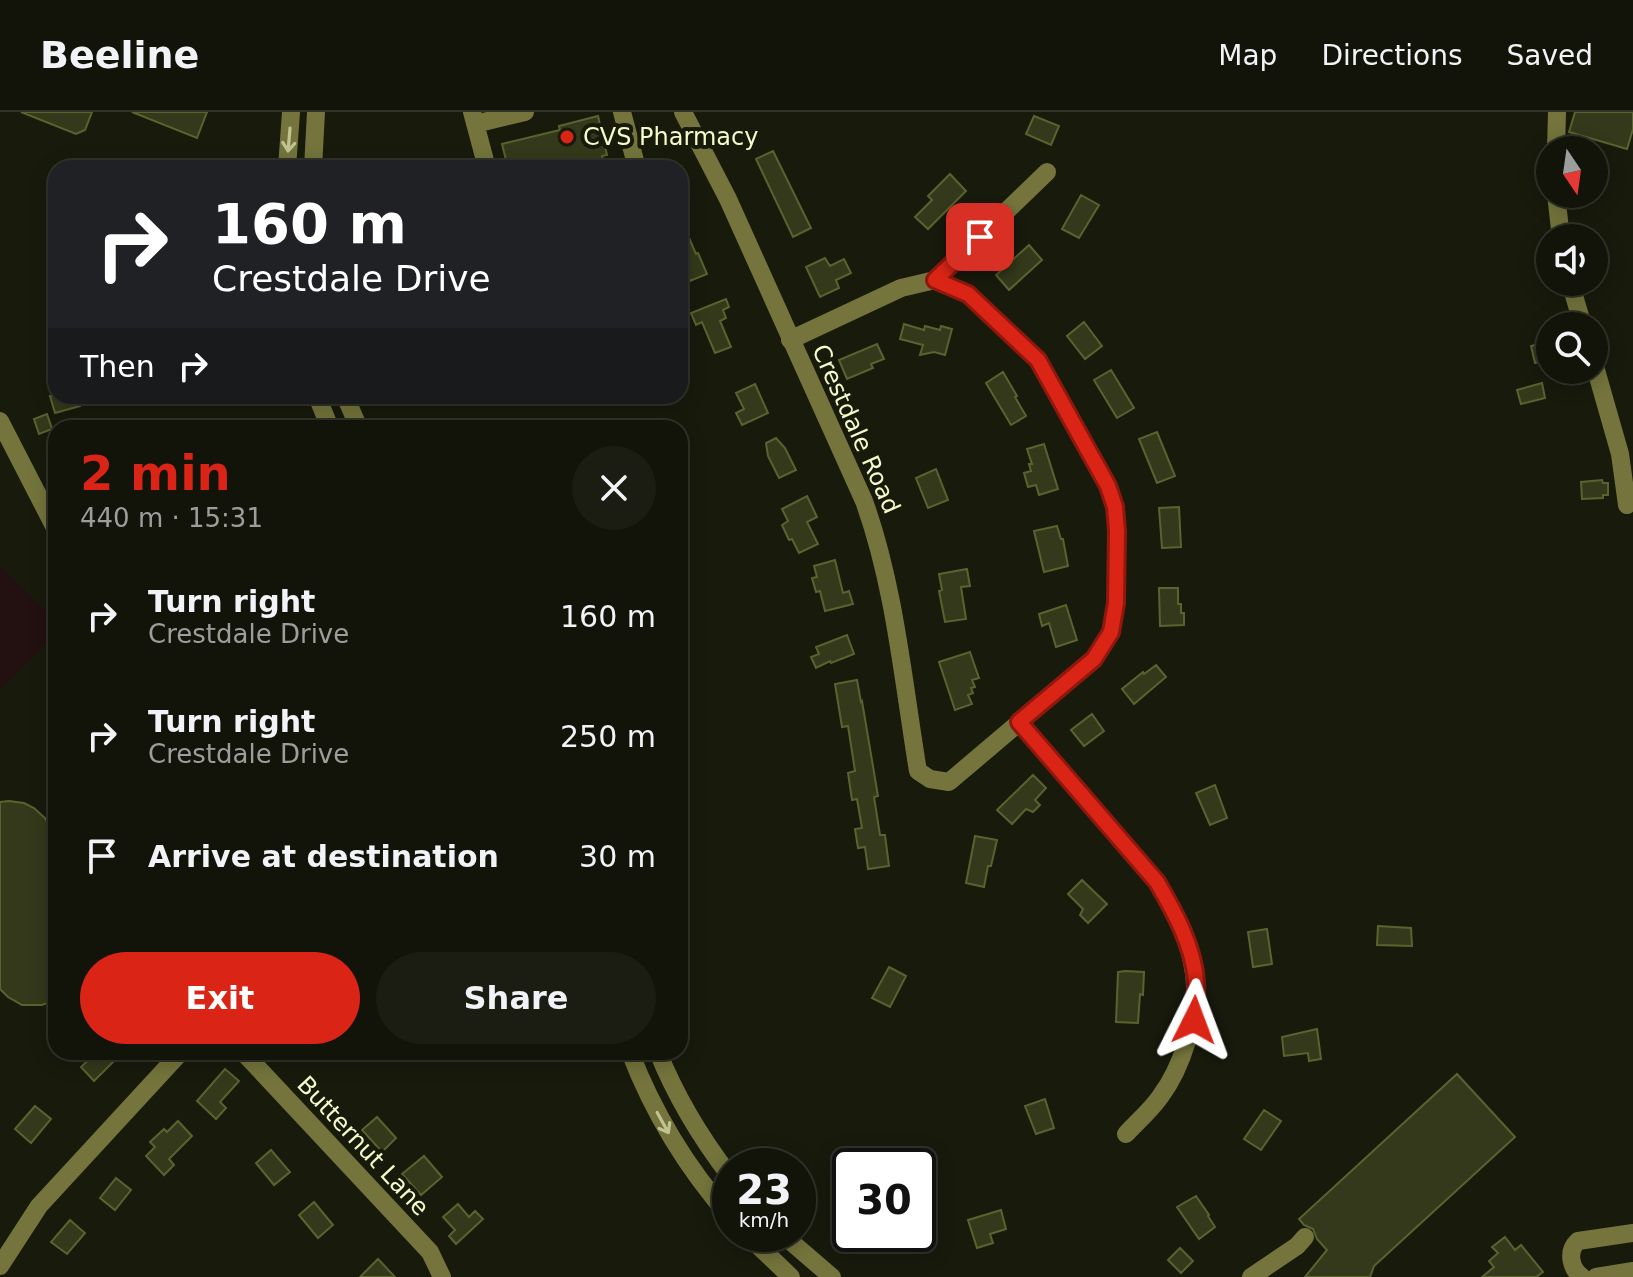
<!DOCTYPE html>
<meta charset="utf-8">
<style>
:root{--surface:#121409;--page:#1b1d12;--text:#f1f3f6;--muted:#9c9e9c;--line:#31332a;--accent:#da2516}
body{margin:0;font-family:"DejaVu Sans",sans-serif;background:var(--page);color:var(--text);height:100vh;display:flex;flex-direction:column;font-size:30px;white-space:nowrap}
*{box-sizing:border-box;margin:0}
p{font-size:26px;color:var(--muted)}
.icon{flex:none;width:44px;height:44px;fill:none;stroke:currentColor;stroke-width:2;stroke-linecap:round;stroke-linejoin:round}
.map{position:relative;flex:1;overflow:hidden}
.drawer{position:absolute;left:48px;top:308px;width:640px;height:640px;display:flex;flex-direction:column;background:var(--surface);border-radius:24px;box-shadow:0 4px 20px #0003,0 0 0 2px var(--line)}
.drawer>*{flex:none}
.top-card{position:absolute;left:48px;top:48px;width:640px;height:244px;border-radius:24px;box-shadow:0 4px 20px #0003,0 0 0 2px var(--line);background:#202124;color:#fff;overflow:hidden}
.needle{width:52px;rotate:167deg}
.controls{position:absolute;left:1536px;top:24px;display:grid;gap:16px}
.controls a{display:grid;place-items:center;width:72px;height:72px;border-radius:50%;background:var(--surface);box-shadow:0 4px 20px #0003,0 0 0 2px var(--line);font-size:40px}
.speed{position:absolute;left:712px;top:1036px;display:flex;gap:16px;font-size:40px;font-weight:700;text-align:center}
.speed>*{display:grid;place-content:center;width:104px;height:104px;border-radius:50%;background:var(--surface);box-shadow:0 4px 20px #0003,0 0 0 2px var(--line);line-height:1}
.speed small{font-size:20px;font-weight:400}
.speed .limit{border:4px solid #111;border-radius:12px;background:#fff;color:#111}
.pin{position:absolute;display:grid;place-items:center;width:68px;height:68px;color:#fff;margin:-34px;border-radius:16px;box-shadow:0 4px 12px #0006}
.me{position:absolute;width:88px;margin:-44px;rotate:3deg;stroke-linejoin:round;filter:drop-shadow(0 0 6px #0008)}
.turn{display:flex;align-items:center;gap:28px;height:168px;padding:0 32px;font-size:36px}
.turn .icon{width:104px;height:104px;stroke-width:2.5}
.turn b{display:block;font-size:56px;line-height:68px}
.then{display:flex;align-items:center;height:76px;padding:0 32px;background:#0003;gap:16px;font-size:30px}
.round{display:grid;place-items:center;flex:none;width:84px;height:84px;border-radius:42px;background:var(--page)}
.head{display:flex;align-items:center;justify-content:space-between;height:136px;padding:0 32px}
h1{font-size:48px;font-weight:800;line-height:60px;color:var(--accent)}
.cta{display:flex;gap:16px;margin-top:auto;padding:16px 32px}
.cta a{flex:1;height:92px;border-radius:48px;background:var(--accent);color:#fff;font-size:32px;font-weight:800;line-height:92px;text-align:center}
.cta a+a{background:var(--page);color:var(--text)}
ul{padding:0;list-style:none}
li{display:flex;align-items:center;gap:24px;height:120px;padding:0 32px}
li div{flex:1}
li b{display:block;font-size:30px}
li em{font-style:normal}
header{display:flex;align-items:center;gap:48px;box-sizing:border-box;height:112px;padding:0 40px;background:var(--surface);border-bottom:2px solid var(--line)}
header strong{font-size:38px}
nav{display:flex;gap:44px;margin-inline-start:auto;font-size:28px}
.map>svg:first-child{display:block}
</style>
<header>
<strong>Beeline</strong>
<nav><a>Map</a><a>Directions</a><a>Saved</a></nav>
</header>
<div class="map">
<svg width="1633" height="1165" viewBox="0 0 1633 1165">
<rect width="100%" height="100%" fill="#181a0c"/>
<path fill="#231011" d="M 0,453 L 56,509 L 56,522 L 0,578 Z"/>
<path fill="#33391a" stroke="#5a632f" stroke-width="2" d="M 21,0 L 92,0 L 85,18 L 76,22 Z
M 132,0 L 207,0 L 197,26 Z
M 1575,0 L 1633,0 L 1633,17 L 1627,37 L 1569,20 Z
M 598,4 L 607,43 L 602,44 L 605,56 L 508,56 L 502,32 L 560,18 L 559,14 Z
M 1034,4 L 1059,14 L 1051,33 L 1026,22 Z
M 773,39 L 811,116 L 793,125 L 756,47 Z
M 950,62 L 966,79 L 928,117 L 915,105 L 932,88 L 928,84 Z
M 1081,83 L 1099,93 L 1079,126 L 1062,117 Z
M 680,105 L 696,142 L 698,141 L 707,162 L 690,169 L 680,146 Z
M 1029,133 L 1042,148 L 1009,178 L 996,163 Z
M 825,146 L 830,154 L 844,147 L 851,161 L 836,168 L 839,176 L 820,185 L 806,155 Z
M 726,187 L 729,195 L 723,198 L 726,206 L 720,209 L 731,235 L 715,241 L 702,210 L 696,213 L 691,201 Z
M 1084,210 L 1102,234 L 1085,247 L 1067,224 Z
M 904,212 L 924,218 L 925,214 L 940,218 L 941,214 L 952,217 L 945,243 L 934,240 L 920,243 L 923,233 L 900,227 Z
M 1550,229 L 1550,247 L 1535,251 L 1531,234 Z
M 877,232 L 884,247 L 871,252 L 873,256 L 847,267 L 839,248 Z
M 1111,258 L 1134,296 L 1117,306 L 1094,268 Z
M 1003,260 L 1017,284 L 1015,285 L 1026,304 L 1011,313 L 986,271 Z
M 1542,271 L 1545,286 L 1521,292 L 1517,278 Z
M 755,272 L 768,301 L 742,313 L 736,301 L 744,297 L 736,281 Z
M 50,284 L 77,284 L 80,294 L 55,301 Z
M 47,302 L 52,317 L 39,322 L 34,307 Z
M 1157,320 L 1175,364 L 1157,371 L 1139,327 Z
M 776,326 L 785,336 L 796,358 L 779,366 L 768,344 L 766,331 Z
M 1044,332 L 1058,377 L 1039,383 L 1036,373 L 1028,375 L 1024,361 L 1031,359 L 1029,352 L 1032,352 L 1027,337 Z
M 936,357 L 948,388 L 928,396 L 916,366 Z
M 1602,368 L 1603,371 L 1608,371 L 1608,383 L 1603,383 L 1603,386 L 1582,387 L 1581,370 Z
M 807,384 L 817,405 L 807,410 L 818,432 L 799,441 L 792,427 L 789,428 L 782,413 L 788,409 L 782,397 Z
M 1179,395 L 1181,435 L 1162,436 L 1159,396 Z
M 1057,414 L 1061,427 L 1063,427 L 1068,454 L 1044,460 L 1034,419 Z
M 835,448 L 843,481 L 849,479 L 853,492 L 825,499 L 820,479 L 816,480 L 812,466 L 817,465 L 814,454 Z
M 967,457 L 970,474 L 961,475 L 966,507 L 945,510 L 939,479 L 942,478 L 939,462 Z
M 1159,476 L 1178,476 L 1178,492 L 1181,492 L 1181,501 L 1184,501 L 1184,513 L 1160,514 Z
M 1066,493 L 1077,528 L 1056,535 L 1049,511 L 1042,514 L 1039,502 Z
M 847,523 L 854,542 L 831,551 L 830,549 L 816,556 L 811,545 L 819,542 L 816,535 Z
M 970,540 L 979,566 L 972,568 L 975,575 L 971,576 L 973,581 L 968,583 L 972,592 L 955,598 L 939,550 Z
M 1156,553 L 1166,565 L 1134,592 L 1122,577 L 1143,560 L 1144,562 Z
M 857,568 L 861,590 L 862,589 L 878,684 L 874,685 L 880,723 L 885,723 L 889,754 L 868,757 L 865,735 L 858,736 L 855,717 L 862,716 L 857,687 L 852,688 L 848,661 L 855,659 L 853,646 L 848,614 L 842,615 L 835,572 Z
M 1092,602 L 1104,619 L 1084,634 L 1071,618 Z
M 1033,663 L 1046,676 L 1035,688 L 1040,693 L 1033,700 L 1026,697 L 1012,712 L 997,698 Z
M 1215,673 L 1227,706 L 1210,713 L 1196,681 Z
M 9,689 L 24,691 L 34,696 L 45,706 L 52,720 L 56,721 L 56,888 L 42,893 L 22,893 L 8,885 L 0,877 L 0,690 Z
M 975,724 L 997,728 L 991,754 L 988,754 L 984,775 L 966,771 Z
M 1082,768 L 1107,792 L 1088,811 L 1080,803 L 1083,797 L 1068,782 Z
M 1378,814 L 1411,816 L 1412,834 L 1377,833 Z
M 1267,817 L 1272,852 L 1253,855 L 1248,820 Z
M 889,855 L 906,864 L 890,895 L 872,886 Z
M 1125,859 L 1144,860 L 1143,883 L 1140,882 L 1138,911 L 1116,910 L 1118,860 Z
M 1317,917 L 1321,947 L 1309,949 L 1308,941 L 1284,944 L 1282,925 Z
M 97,940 L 105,940 L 114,949 L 94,969 L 81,955 Z
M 225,957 L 239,969 L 220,990 L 226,996 L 216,1007 L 197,989 Z
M 1457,962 L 1515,1025 L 1374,1154 L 1370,1165 L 1305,1165 L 1327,1138 L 1317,1127 L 1313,1117 L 1304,1113 L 1299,1107 Z
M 1045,987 L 1054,1016 L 1036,1022 L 1025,994 Z
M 35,994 L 51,1007 L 31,1031 L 15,1017 Z
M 1264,998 L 1281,1009 L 1261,1038 L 1244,1027 Z
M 377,1005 L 396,1026 L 382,1040 L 362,1018 Z
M 178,1009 L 192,1024 L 169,1047 L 174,1053 L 164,1063 L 146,1044 L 155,1035 L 150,1030 L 164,1017 L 167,1020 Z
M 271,1038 L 290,1060 L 274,1073 L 256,1051 Z
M 424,1044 L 442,1065 L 421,1083 L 402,1062 Z
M 116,1066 L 131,1078 L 115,1098 L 100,1086 Z
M 1196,1084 L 1209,1103 L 1208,1104 L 1215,1115 L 1199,1127 L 1177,1095 Z
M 314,1090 L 333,1113 L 318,1126 L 299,1103 Z
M 458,1092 L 469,1105 L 475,1099 L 483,1107 L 456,1132 L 449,1124 L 455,1118 L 443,1105 Z
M 1001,1098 L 1006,1117 L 990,1122 L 993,1131 L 977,1136 L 968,1108 Z
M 70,1108 L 85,1121 L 67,1142 L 51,1130 Z
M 1505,1125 L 1515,1138 L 1521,1133 L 1543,1160 L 1536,1165 L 1482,1165 L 1494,1155 L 1489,1149 L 1498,1141 L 1492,1135 Z
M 1180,1136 L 1193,1149 L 1181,1161 L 1168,1148 Z
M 378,1147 L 395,1165 L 360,1165 Z"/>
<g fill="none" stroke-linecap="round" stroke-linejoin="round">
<path stroke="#74743c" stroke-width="18" d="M 472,0 L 487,56
M 622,0 L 637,56
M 683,0 L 728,87 L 864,389 C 895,475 903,569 918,659 L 930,667 L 949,670 L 1094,547 L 1111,520 L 1116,491 L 1117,419 L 1115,395 L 1108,374 L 1038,248 L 968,182 L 935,168
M 475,12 L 525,0
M 1556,38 L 1557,0
M 287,56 L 291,0
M 313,56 L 316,0
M 1556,82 L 1561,126
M 1570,170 L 1583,214
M 790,228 L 901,176 L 935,168 L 1047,60
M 1594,251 L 1620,342 L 1627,393
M 317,284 L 330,316
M 345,284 L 359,316
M 0,309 L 56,418
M 1019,610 L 1157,770 C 1188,825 1207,865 1187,929 C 1181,949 1172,969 1160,985 C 1150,999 1137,1010 1126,1022
M 243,940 L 430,1140 L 442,1165
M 630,940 C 653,1000 687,1056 730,1105
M 658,940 C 676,985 701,1026 730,1064
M 746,1122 L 791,1165
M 782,1122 L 832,1165
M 0,1154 L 39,1094 L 181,940
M 1251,1165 L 1297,1134 L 1305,1125
M 1582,1165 C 1570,1156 1567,1139 1578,1129 L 1633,1121
M 1596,1165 L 1633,1159"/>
</g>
<defs><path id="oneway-shaft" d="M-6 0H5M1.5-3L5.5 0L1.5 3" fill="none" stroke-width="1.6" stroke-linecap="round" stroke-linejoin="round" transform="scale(2)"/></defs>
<g stroke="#c1c491">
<use href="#oneway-shaft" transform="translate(289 28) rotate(95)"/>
<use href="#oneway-shaft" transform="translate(663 1011) rotate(61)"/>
</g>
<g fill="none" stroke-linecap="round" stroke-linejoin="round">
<g stroke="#8e180e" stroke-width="20">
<path id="route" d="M 980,125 L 935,168 L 968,182 L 1038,248 L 1108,374 L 1115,395 L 1117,419 L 1116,491 L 1111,520 L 1094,547 L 1019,610 L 1157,770 C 1174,799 1194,835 1196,870 C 1197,882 1195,896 1194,908"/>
</g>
<use href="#route" stroke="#da2516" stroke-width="14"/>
</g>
<circle fill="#da2516" stroke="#181a0c" stroke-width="3" cx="567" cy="25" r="8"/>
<g text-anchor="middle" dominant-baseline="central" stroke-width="8" stroke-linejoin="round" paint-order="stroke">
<g font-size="24" fill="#f5faca" stroke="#181a0c" text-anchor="start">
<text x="583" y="25">CVS Pharmacy</text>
</g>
<g font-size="24" fill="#f5faca" stroke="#181a0c">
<text transform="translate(856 317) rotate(66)">Crestdale Road</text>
<text transform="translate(363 1034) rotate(47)">Butternut Lane</text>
</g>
</g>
</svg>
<div class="controls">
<a><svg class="needle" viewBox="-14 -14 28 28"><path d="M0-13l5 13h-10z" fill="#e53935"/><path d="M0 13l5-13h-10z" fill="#9c9e9c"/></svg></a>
<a><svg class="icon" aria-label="sound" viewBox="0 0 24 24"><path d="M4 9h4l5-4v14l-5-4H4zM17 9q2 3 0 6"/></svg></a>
<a><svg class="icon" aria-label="search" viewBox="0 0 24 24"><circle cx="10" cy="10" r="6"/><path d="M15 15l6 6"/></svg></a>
</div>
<div class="speed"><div>23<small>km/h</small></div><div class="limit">30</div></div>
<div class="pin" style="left:980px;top:125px;background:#d93025"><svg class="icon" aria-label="arrive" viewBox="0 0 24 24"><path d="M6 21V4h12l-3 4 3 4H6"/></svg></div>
<svg class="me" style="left:1194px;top:908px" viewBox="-20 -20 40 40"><path d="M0-17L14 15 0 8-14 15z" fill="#da2516" stroke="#fff" stroke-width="4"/></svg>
<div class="top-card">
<div class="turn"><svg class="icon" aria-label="right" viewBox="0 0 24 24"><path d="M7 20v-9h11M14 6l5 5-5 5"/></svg><div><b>160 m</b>Crestdale Drive</div></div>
<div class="then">Then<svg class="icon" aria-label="right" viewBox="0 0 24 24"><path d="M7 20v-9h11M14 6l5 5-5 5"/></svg></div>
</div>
<section class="drawer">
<div class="head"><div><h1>2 min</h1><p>440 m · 15:31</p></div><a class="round"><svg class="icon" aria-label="close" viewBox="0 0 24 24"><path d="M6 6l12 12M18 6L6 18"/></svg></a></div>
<ul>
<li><svg class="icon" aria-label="right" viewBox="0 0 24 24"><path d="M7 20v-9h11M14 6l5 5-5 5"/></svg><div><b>Turn right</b><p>Crestdale Drive</p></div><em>160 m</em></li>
<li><svg class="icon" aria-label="right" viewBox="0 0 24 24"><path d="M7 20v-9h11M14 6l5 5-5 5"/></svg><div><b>Turn right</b><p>Crestdale Drive</p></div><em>250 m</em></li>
<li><svg class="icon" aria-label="arrive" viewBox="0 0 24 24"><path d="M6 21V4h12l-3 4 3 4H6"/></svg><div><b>Arrive at destination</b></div><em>30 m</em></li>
</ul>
<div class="cta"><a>Exit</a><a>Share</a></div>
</section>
</div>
